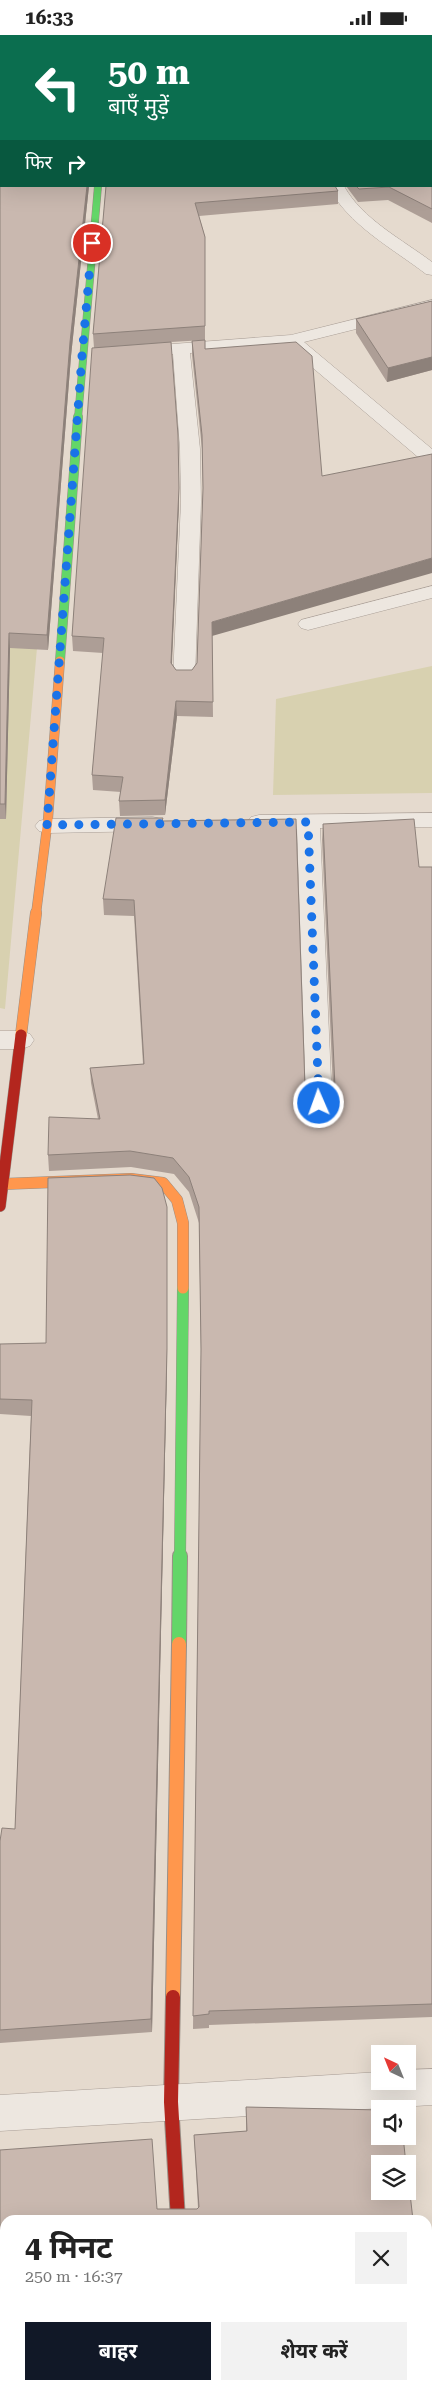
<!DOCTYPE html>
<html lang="hi">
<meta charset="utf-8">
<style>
:root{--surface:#fff;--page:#f2f2f2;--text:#222;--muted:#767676;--accent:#111827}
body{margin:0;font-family:"Roboto Serif","Noto Sans Devanagari",serif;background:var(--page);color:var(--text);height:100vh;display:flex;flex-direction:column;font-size:19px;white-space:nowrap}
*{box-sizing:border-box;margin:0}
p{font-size:16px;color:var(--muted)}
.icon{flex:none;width:28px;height:28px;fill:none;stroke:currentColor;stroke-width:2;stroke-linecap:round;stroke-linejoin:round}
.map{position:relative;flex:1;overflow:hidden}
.side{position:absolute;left:0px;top:2180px;width:432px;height:175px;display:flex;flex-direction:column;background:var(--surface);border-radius:15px 15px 0 0;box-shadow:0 5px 20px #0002}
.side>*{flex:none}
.banner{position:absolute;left:0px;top:0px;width:432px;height:152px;box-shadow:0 5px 20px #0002;background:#0b6e4f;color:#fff;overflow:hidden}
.needle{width:32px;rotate:317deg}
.buttons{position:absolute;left:371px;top:2010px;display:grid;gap:10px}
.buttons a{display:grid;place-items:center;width:45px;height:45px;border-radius:0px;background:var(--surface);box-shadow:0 5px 20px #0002;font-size:25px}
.pin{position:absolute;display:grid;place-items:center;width:42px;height:42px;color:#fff;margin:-21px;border:2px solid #fff;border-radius:50%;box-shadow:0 1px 5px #0007}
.me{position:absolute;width:55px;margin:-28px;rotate:358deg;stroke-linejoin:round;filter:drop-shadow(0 0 4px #0008)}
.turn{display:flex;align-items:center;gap:18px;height:105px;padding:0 25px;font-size:22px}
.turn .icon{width:65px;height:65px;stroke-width:2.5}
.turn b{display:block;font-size:35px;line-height:42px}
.then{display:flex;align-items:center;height:48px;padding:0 25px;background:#0003;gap:10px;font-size:19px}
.round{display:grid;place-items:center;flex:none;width:52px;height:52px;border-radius:0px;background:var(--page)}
.overview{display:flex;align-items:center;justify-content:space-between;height:85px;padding:0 25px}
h1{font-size:30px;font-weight:700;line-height:38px}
.cta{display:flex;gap:10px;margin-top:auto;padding:10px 25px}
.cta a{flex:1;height:58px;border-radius:0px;background:var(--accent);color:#fff;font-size:20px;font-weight:700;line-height:58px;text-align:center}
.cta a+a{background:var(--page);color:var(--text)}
.status{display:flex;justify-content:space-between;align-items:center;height:35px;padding:0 25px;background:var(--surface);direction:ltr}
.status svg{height:14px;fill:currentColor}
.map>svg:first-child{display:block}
</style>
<div class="status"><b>16:33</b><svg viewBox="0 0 49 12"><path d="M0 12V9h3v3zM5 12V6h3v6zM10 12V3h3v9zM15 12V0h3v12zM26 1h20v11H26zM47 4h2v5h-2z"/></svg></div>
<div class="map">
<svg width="432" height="2355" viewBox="0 0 432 2355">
<rect width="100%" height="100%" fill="#e5dace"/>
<path fill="#d8d1b0" d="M 71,229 L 5,974 L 0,973 L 0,231 Z
M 432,631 L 432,758 L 273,760 L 276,664 Z"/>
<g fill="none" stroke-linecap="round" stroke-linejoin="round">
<g stroke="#aa9f97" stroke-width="1">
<path id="street" d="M 328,151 L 344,151 C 362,184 403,205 432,227 L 432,240 L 426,239 C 392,213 348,190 328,151 Z
M 432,265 L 432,275 L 304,307 L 432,414 L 432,430 L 425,428 L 287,311 L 190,318 L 200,414 L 201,467 L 195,643 L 192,648 L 184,649 L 176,648 L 173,643 L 181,467 L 180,414 L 173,319 L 133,322 L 127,321 L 124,317 L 127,313 L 133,312 L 291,300 Z
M 432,551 L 432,563 L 308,595 L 301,593 L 298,589 L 301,585 Z
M 432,778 L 432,792 L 320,793 L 332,1068 L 328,1074 L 319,1077 L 310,1074 L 306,1068 L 297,794 L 259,794 L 251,792 L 247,787 L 251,782 L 259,780 Z
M 153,782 L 161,784 L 165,789 L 161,794 L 153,796 L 47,798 L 39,796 L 35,791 L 39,786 L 47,784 Z
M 0,996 L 21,996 L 30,999 L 34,1005 L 30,1011 L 21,1014 L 0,1014 Z
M 432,2034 L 432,2070 L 0,2096 L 0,2060 L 380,2037 L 380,2046 L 408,2046 L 408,2035 Z"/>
</g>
<g stroke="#9a8f86" stroke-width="8">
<path id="fast-far3" d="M 78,383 L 98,151"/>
</g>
<g stroke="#9a8f86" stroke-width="10">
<path id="fast-far2" d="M 60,626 L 78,382"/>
</g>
<g stroke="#9a8f86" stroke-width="12">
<path id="fast-far1" d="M 180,1522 L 183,1253"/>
</g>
<g stroke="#9a8f86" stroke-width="16">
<path id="fast" d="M 179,1609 L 180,1521"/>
</g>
<g stroke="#9a8f86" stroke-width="10">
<path id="slow-far2" d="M 36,879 L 48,784 L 60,626"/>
</g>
<g stroke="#9a8f86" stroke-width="12">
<path id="slow-far1" d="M 21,1000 L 36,878
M 3,1149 L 131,1144 L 163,1148 L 177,1165 L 183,1188 L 183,1253"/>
</g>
<g stroke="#9a8f86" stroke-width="16">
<path id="slow" d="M 173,1962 L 179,1609"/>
</g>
<g stroke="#9a8f86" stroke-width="12">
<path id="jam-far1" d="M 0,1171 L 21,1000"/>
</g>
<g stroke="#9a8f86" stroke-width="16">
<path id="jam" d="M 173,1962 L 171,2067 L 178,2185"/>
</g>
<use href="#street" fill="#ede7e0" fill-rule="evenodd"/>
<use href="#fast-far3" stroke="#63d668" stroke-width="7"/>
<use href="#fast-far2" stroke="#63d668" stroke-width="9"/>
<use href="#fast-far1" stroke="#63d668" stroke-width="11"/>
<use href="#fast" stroke="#63d668" stroke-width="14"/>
<use href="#slow-far2" stroke="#ff974d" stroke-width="9"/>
<use href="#slow-far1" stroke="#ff974d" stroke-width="11"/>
<use href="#slow" stroke="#ff974d" stroke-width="14"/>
<use href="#jam-far1" stroke="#b3261e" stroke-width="11"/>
<use href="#jam" stroke="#b3261e" stroke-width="14"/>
</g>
<path fill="#ad9e96" d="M 0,0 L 432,0 L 432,188 L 388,165 L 358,167 L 346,151 L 431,151 L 431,1 L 1,151 L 89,151 L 71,321 L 48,615 L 10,613 L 6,784 L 0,784 Z
M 106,151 L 338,156 L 338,169 L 199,181 L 205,202 L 205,305 L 171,307 L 179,467 L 172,629 L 176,635 L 192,635 L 197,628 L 203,457 L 202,414 L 192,320 L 192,306 L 205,305 L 212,601 L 213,682 L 177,681 L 165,780 L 120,781 L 119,766 L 121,757 L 93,755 L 92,740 L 103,618 L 73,616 L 72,601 L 94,313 L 93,299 Z
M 432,266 L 432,335 L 387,347 L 356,298 L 356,284 Z
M 163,786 L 305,1052 L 310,1060 L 319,1063 L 329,1060 L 333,1054 L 322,805 L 323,789 L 419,832 L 432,832 L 432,1982 L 209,1990 L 209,1993 L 193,1994 L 201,1319 L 199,1188 L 189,1157 L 174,1139 L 131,1132 L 49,1136 L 48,1120 L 98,1084 L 91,1048 L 90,1033 L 143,1029 L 134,881 L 104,880 L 103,864 Z
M 0,1309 L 167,1330 L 152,1997 L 0,2008 L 0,1806 L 15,1794 L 31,1381 L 0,1379 Z
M 246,2072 L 380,2075 L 5,2350 L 0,2355 L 157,2174 L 197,2174 L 198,2173 L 194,2100 L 246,2096 Z"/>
<path fill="#8d817a" d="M 87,151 L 89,151 L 71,321 L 48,615 L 47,600 L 70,307 Z
M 432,322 L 432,335 L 387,347 L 388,333 Z
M 179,453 L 179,467 L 171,643 L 171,628 Z
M 432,523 L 432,538 L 212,601 L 212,587 Z
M 9,598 L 10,613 L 6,784 L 5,769 Z
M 176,666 L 177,681 L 165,780 L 165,765 Z
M 167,1188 L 167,1330 L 152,1997 L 151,1984 Z"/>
<path fill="#c9b8af" stroke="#8d817a" d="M 0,0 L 432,0 L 432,36 L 431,39 L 431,1 L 1,1 L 1,151 L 87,151 L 70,307 L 47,600 L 9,598 L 5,769 L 0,769 Z
M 431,48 L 432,48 L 431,61 Z
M 431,70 L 432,70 L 432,174 L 389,152 L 359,154 L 356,151 L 431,151 Z
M 106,151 L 335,151 L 338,156 L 195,168 L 205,202 L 205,291 L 93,299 Z
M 432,266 L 432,322 L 388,333 L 356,284 Z
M 205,305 L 205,314 L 296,307 L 312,321 L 322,441 L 432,419 L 432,523 L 212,587 L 213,667 L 176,666 L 165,765 L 119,766 L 123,742 L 92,740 L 104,603 L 72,601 L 92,313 L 171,307 L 178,400 L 179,453 L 171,628 L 176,635 L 192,635 L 197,628 L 203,453 L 202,400 L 192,306 Z
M 116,783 L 163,783 L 162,786 L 296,784 L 305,1052 L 310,1060 L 319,1063 L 329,1060 L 335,1052 L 323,789 L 414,784 L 419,832 L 432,832 L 432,1969 L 209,1976 L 209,1979 L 193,1981 L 201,1314 L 199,1172 L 189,1142 L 173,1123 L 130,1116 L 48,1120 L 49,1082 L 100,1084 L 90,1033 L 144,1029 L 134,865 L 103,864 Z
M 130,1140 L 154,1143 L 162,1153 L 167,1172 L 167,1314 L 151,1984 L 0,1995 L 0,1806 L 2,1793 L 15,1794 L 32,1365 L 0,1364 L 0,1309 L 46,1308 L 48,1143 Z
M 246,2072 L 380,2075 L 380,2101 L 403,2101 L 406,2129 L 380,2129 L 380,2156 L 408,2156 L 408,2141 L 413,2185 L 5,2185 L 5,2350 L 428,2350 L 428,2314 L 432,2355 L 0,2355 L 0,2115 L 152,2104 L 157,2174 L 197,2174 L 199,2172 L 194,2100 L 247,2096 Z"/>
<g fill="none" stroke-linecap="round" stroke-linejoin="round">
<path stroke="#1a73e8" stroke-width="9" stroke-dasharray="0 16.2" d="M 92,208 L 82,321 L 47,790 L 308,787 L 319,1068"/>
</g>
</svg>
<div class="buttons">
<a><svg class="needle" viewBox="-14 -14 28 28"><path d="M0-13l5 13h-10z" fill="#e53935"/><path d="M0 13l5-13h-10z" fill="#767676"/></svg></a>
<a><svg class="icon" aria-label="sound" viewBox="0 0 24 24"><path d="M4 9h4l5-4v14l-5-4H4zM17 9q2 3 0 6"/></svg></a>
<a><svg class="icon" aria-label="layers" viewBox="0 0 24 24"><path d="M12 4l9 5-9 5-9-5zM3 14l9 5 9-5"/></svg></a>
</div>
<div class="pin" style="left:92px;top:208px;background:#d93025"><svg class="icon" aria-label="arrive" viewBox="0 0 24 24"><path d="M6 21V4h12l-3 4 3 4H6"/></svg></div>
<svg class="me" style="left:319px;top:1068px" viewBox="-20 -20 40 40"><circle r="17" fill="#1a73e8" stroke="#fff" stroke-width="3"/><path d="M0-11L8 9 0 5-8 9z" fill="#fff"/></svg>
<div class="banner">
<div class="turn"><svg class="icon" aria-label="left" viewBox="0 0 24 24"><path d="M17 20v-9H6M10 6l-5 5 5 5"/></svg><div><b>50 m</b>बाएँ मुड़ें</div></div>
<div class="then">फिर<svg class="icon" aria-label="right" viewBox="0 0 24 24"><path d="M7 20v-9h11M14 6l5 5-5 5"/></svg></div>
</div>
<section class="side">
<div class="overview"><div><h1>4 मिनट</h1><p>250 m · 16:37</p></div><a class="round"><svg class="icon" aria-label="close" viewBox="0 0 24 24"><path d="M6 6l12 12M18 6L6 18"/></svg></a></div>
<div class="cta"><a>बाहर</a><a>शेयर करें</a></div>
</section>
</div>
